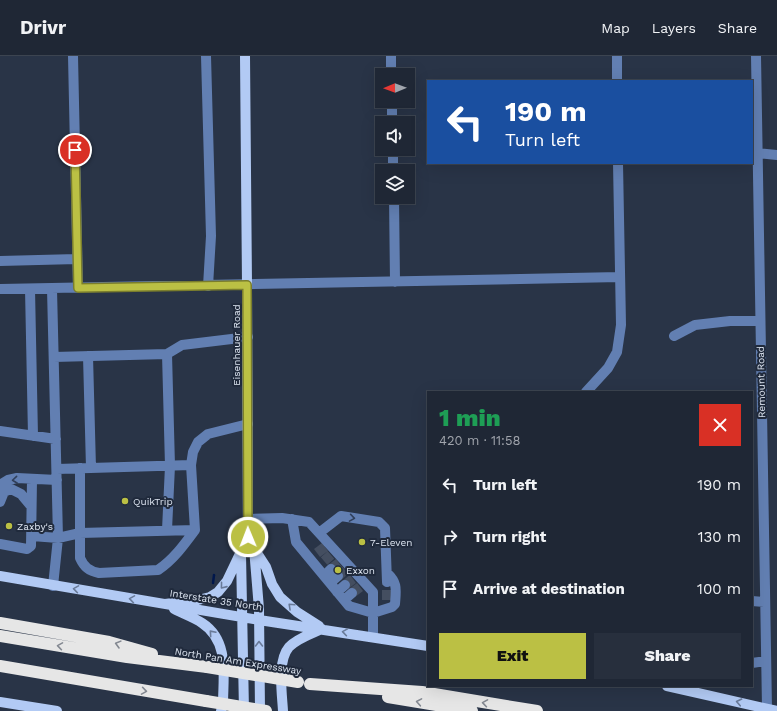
<!DOCTYPE html>
<meta charset="utf-8">
<style>
:root{--surface:#1f2735;--page:#272f3d;--text:#f1f3f6;--muted:#a1a5ad;--line:#3c4450;--accent:#bbc044}
body{margin:0;font-family:"Work Sans",sans-serif;background:var(--page);color:var(--text);height:100vh;display:flex;flex-direction:column;font-size:15px;white-space:nowrap}
*{box-sizing:border-box;margin:0}
p{font-size:13px;color:var(--muted)}
.icon{flex:none;width:22px;height:22px;fill:none;stroke:currentColor;stroke-width:2;stroke-linecap:round;stroke-linejoin:round}
.map{position:relative;flex:1;overflow:hidden}
.details{position:absolute;left:427px;top:335px;width:326px;height:296px;display:flex;flex-direction:column;background:var(--surface);border-radius:0px;box-shadow:0 4px 16px #0002,0 0 0 1px var(--line)}
.details>*{flex:none}
.top-card{position:absolute;left:427px;top:24px;width:326px;height:84px;border-radius:0px;box-shadow:0 4px 16px #0002,0 0 0 1px var(--line);background:#1a4fa0;color:#fff;overflow:hidden}
.needle{width:26px;rotate:269deg}
.buttons{position:absolute;left:375px;top:12px;display:grid;gap:8px}
.buttons a{display:grid;place-items:center;width:40px;height:40px;border-radius:0px;background:var(--surface);box-shadow:0 4px 16px #0002,0 0 0 1px var(--line);font-size:20px}
.pin{position:absolute;display:grid;place-items:center;width:34px;height:34px;color:#fff;margin:-17px;border:2px solid #fff;border-radius:50%;box-shadow:0 1px 4px #0007}
.me{position:absolute;width:44px;margin:-22px;rotate:359deg;stroke-linejoin:round;filter:drop-shadow(0 0 3px #0008)}
.turn{display:flex;align-items:center;gap:14px;height:84px;padding:0 12px;font-size:18px}
.turn .icon{width:52px;height:52px;stroke-width:2.5}
.turn b{display:block;font-size:28px;line-height:34px}
.round{display:grid;place-items:center;flex:none;width:42px;height:42px;border-radius:0px;background:var(--page)}
.headline{display:flex;align-items:center;justify-content:space-between;height:68px;padding:0 12px}
h1{font-size:24px;font-weight:800;line-height:30px;color:#1e9e55}
.button{display:flex;gap:8px;margin-top:auto;padding:8px 12px}
.button a{flex:1;height:46px;border-radius:0px;background:var(--accent);color:#111;font-size:16px;font-weight:800;line-height:46px;text-align:center}
.button a+a{background:var(--page);color:var(--text)}
ul{padding:0;list-style:none}
li{display:flex;align-items:center;gap:12px;height:52px;padding:0 12px}
li div{flex:1}
li b{display:block;font-size:15px}
li em{font-style:normal}
header{display:flex;align-items:center;gap:24px;box-sizing:border-box;height:56px;padding:0 20px;background:var(--surface);border-bottom:1px solid var(--line)}
header strong{font-size:19px}
nav{display:flex;gap:22px;margin-inline-start:auto;font-size:14px}
.map>svg:first-child{display:block}
</style>
<header>
<strong>Drivr</strong>
<nav><a>Map</a><a>Layers</a><a>Share</a></nav>
</header>
<div class="map">
<svg width="777" height="655" viewBox="0 0 777 655">
<rect width="100%" height="100%" fill="#293447"/>
<g fill="none" stroke-linecap="round" stroke-linejoin="round">
<path stroke="#00174c" stroke-width="2.5" d="M 213,527 L 214,519"/>
<path stroke="#444e60" stroke-width="10" stroke-dasharray="10 5" stroke-linecap="butt" d="M 317,497 L 325,491
M 324,505 L 331,499
M 331,513 L 339,507
M 338,520 L 345,514
M 345,529 L 353,523
M 352,537 L 360,531
M 387,544 L 387,526"/>
<path stroke="#627fb2" stroke-width="10" d="M 73,0 L 78,232
M 206,0 L 211,180 L 208,230
M 391,0 L 391,19
M 617,0 L 617,25
M 756,0 L 767,652
M 392,45 L 392,67
M 393,93 L 393,115
M 757,97 L 777,99
M 394,141 L 395,226
M 0,205 L 77,203
M 0,233 L 620,221
M 30,233 L 33,380
M 52,233 L 58,482 L 53,530
M 674,280 L 695,269 L 730,265 L 760,265
M 167,298 L 170,410 L 167,474
M 88,300 L 91,412
M 54,301 L 167,298 L 182,289 L 248,281
M 586,336 L 608,312 L 617,296 L 621,269 L 618,107
M 0,375 L 56,383
M 80,412 L 80,502 C 84,511 89,515 99,517 L 158,514 C 173,504 184,489 195,474
M 57,413 L 191,409
M 0,429 L 8,424 L 17,422 L 57,424
M 0,446 L 4,436 L 11,433 L 21,438 L 31,450
M 248,463 L 282,462 L 309,466 L 373,536 L 373,581
M 292,463 L 296,486 L 349,550 L 373,557 L 392,551 L 395,548 C 396,534 398,527 387,517
M 319,477 L 341,460 L 379,466 L 385,472 L 387,526
M 32,480 L 58,482 L 80,477 L 195,474 L 191,409 L 193,396 L 198,386 L 208,378 L 248,368
M 0,488 L 27,493 L 31,490 L 32,424
M 324,520 L 331,513
M 330,527 L 338,520
M 337,536 L 345,529
M 344,544 L 352,537
M 752,545 L 765,546
M 752,607 L 766,605"/>
<path stroke="#b2caf4" stroke-width="10" d="M 254,492 L 259,553 L 260,655
M 255,494 L 266,511 L 272,528 L 280,541 L 297,556 L 319,570
M 241,498 L 244,655
M 0,520 L 259,564 L 428,590
M 165,548 L 198,544 L 210,541 L 218,536 L 227,525 L 248,481 L 247,229 L 245,0
M 174,553 C 183,558 193,561 202,567 C 230,585 223,620 223,649 L 221,655
M 667,630 L 777,655
M 0,646 L 57,655
M 283,655 C 282,637 277,605 289,591 C 298,582 311,578 322,573"/>
<path stroke="#e6e6e6" stroke-width="12" d="M 0,567 L 109,586 L 152,598
M 0,580 L 127,601 L 207,611
M 0,610 L 206,645
M 310,628 L 422,636 L 537,655
M 388,641 L 472,655"/>
<path stroke="#e6e6e6" stroke-width="12" d="M 207,611 L 298,626
M 206,645 L 266,655"/>
</g>
<defs><path id="oneway-chevron" d="M-2-3.5L2.5 0L-2 3.5" fill="none" stroke-width="1.6" stroke-linecap="round" stroke-linejoin="round"/></defs>
<g stroke="#303f5a">
<use href="#oneway-chevron" transform="translate(15 424) rotate(174)"/>
<use href="#oneway-chevron" transform="translate(352 462) rotate(9)"/>
</g>
<g stroke="#697a98">
<use href="#oneway-chevron" transform="translate(223 530) rotate(129)"/>
<use href="#oneway-chevron" transform="translate(76 533) rotate(-171)"/>
<use href="#oneway-chevron" transform="translate(132 543) rotate(-171)"/>
<use href="#oneway-chevron" transform="translate(291 550) rotate(-137)"/>
<use href="#oneway-chevron" transform="translate(345 576) rotate(-171)"/>
<use href="#oneway-chevron" transform="translate(212 577) rotate(-131)"/>
<use href="#oneway-chevron" transform="translate(259 588) rotate(-90)"/>
<use href="#oneway-chevron" transform="translate(739 646) rotate(-168)"/>
</g>
<g stroke="#838891">
<use href="#oneway-chevron" transform="translate(118 588) rotate(-165)"/>
<use href="#oneway-chevron" transform="translate(60 590) rotate(-171)"/>
<use href="#oneway-chevron" transform="translate(144 635) rotate(9)"/>
<use href="#oneway-chevron" transform="translate(419 646) rotate(-170)"/>
<use href="#oneway-chevron" transform="translate(485 647) rotate(-171)"/>
</g>
<g fill="none" stroke-linecap="round" stroke-linejoin="round">
<g stroke="#7a7d2c" stroke-width="10">
<path id="route" d="M 75,94 L 78,232 L 247,229 L 248,481"/>
</g>
<use href="#route" stroke="#bbc044" stroke-width="7"/>
</g>
<g fill="#bbc044" stroke="#202a3c" stroke-width="1.5">
<circle cx="125" cy="445" r="4"/>
<circle cx="9" cy="470" r="4"/>
<circle cx="362" cy="486" r="4"/>
<circle cx="338" cy="514" r="4"/>
</g>
<g text-anchor="middle" dominant-baseline="central" stroke-width="4" stroke-linejoin="round" paint-order="stroke">
<g font-size="10" fill="#dce4f0" stroke="#202a3c">
<text transform="translate(236 289) rotate(-90)">Eisenhauer Road</text>
<text transform="translate(761 326) rotate(-91)">Remount Road</text>
<text transform="translate(216 544) rotate(9)">Interstate 35 North</text>
<text transform="translate(238 605) rotate(9)">North Pan Am Expressway</text>
</g>
<g font-size="10" fill="#dce4f0" stroke="#202a3c" text-anchor="start">
<text x="133" y="445">QuikTrip</text>
<text x="17" y="470">Zaxby's</text>
<text x="370" y="486">7-Eleven</text>
<text x="346" y="514">Exxon</text>
</g>
</g>
</svg>
<div class="buttons">
<a><svg class="needle" viewBox="-14 -14 28 28"><path d="M0-13l5 13h-10z" fill="#e53935"/><path d="M0 13l5-13h-10z" fill="#a1a5ad"/></svg></a>
<a><svg class="icon" aria-label="sound" viewBox="0 0 24 24"><path d="M4 9h4l5-4v14l-5-4H4zM17 9q2 3 0 6"/></svg></a>
<a><svg class="icon" aria-label="layers" viewBox="0 0 24 24"><path d="M12 4l9 5-9 5-9-5zM3 14l9 5 9-5"/></svg></a>
</div>
<div class="pin" style="left:75px;top:94px;background:#d93025"><svg class="icon" aria-label="arrive" viewBox="0 0 24 24"><path d="M6 21V4h12l-3 4 3 4H6"/></svg></div>
<svg class="me" style="left:248px;top:481px" viewBox="-20 -20 40 40"><circle r="17" fill="#bbc044" stroke="#fff" stroke-width="3"/><path d="M0-11L8 9 0 5-8 9z" fill="#fff"/></svg>
<div class="top-card">
<div class="turn"><svg class="icon" aria-label="left" viewBox="0 0 24 24"><path d="M17 20v-9H6M10 6l-5 5 5 5"/></svg><div><b>190 m</b>Turn left</div></div>
</div>
<section class="details">
<div class="headline"><div><h1>1 min</h1><p>420 m · 11:58</p></div><a class="round" style="background:#d93025;color:#fff"><svg class="icon" aria-label="close" viewBox="0 0 24 24"><path d="M6 6l12 12M18 6L6 18"/></svg></a></div>
<ul>
<li><svg class="icon" aria-label="left" viewBox="0 0 24 24"><path d="M17 20v-9H6M10 6l-5 5 5 5"/></svg><div><b>Turn left</b></div><em>190 m</em></li>
<li><svg class="icon" aria-label="right" viewBox="0 0 24 24"><path d="M7 20v-9h11M14 6l5 5-5 5"/></svg><div><b>Turn right</b></div><em>130 m</em></li>
<li><svg class="icon" aria-label="arrive" viewBox="0 0 24 24"><path d="M6 21V4h12l-3 4 3 4H6"/></svg><div><b>Arrive at destination</b></div><em>100 m</em></li>
</ul>
<div class="button"><a>Exit</a><a>Share</a></div>
</section>
</div>
